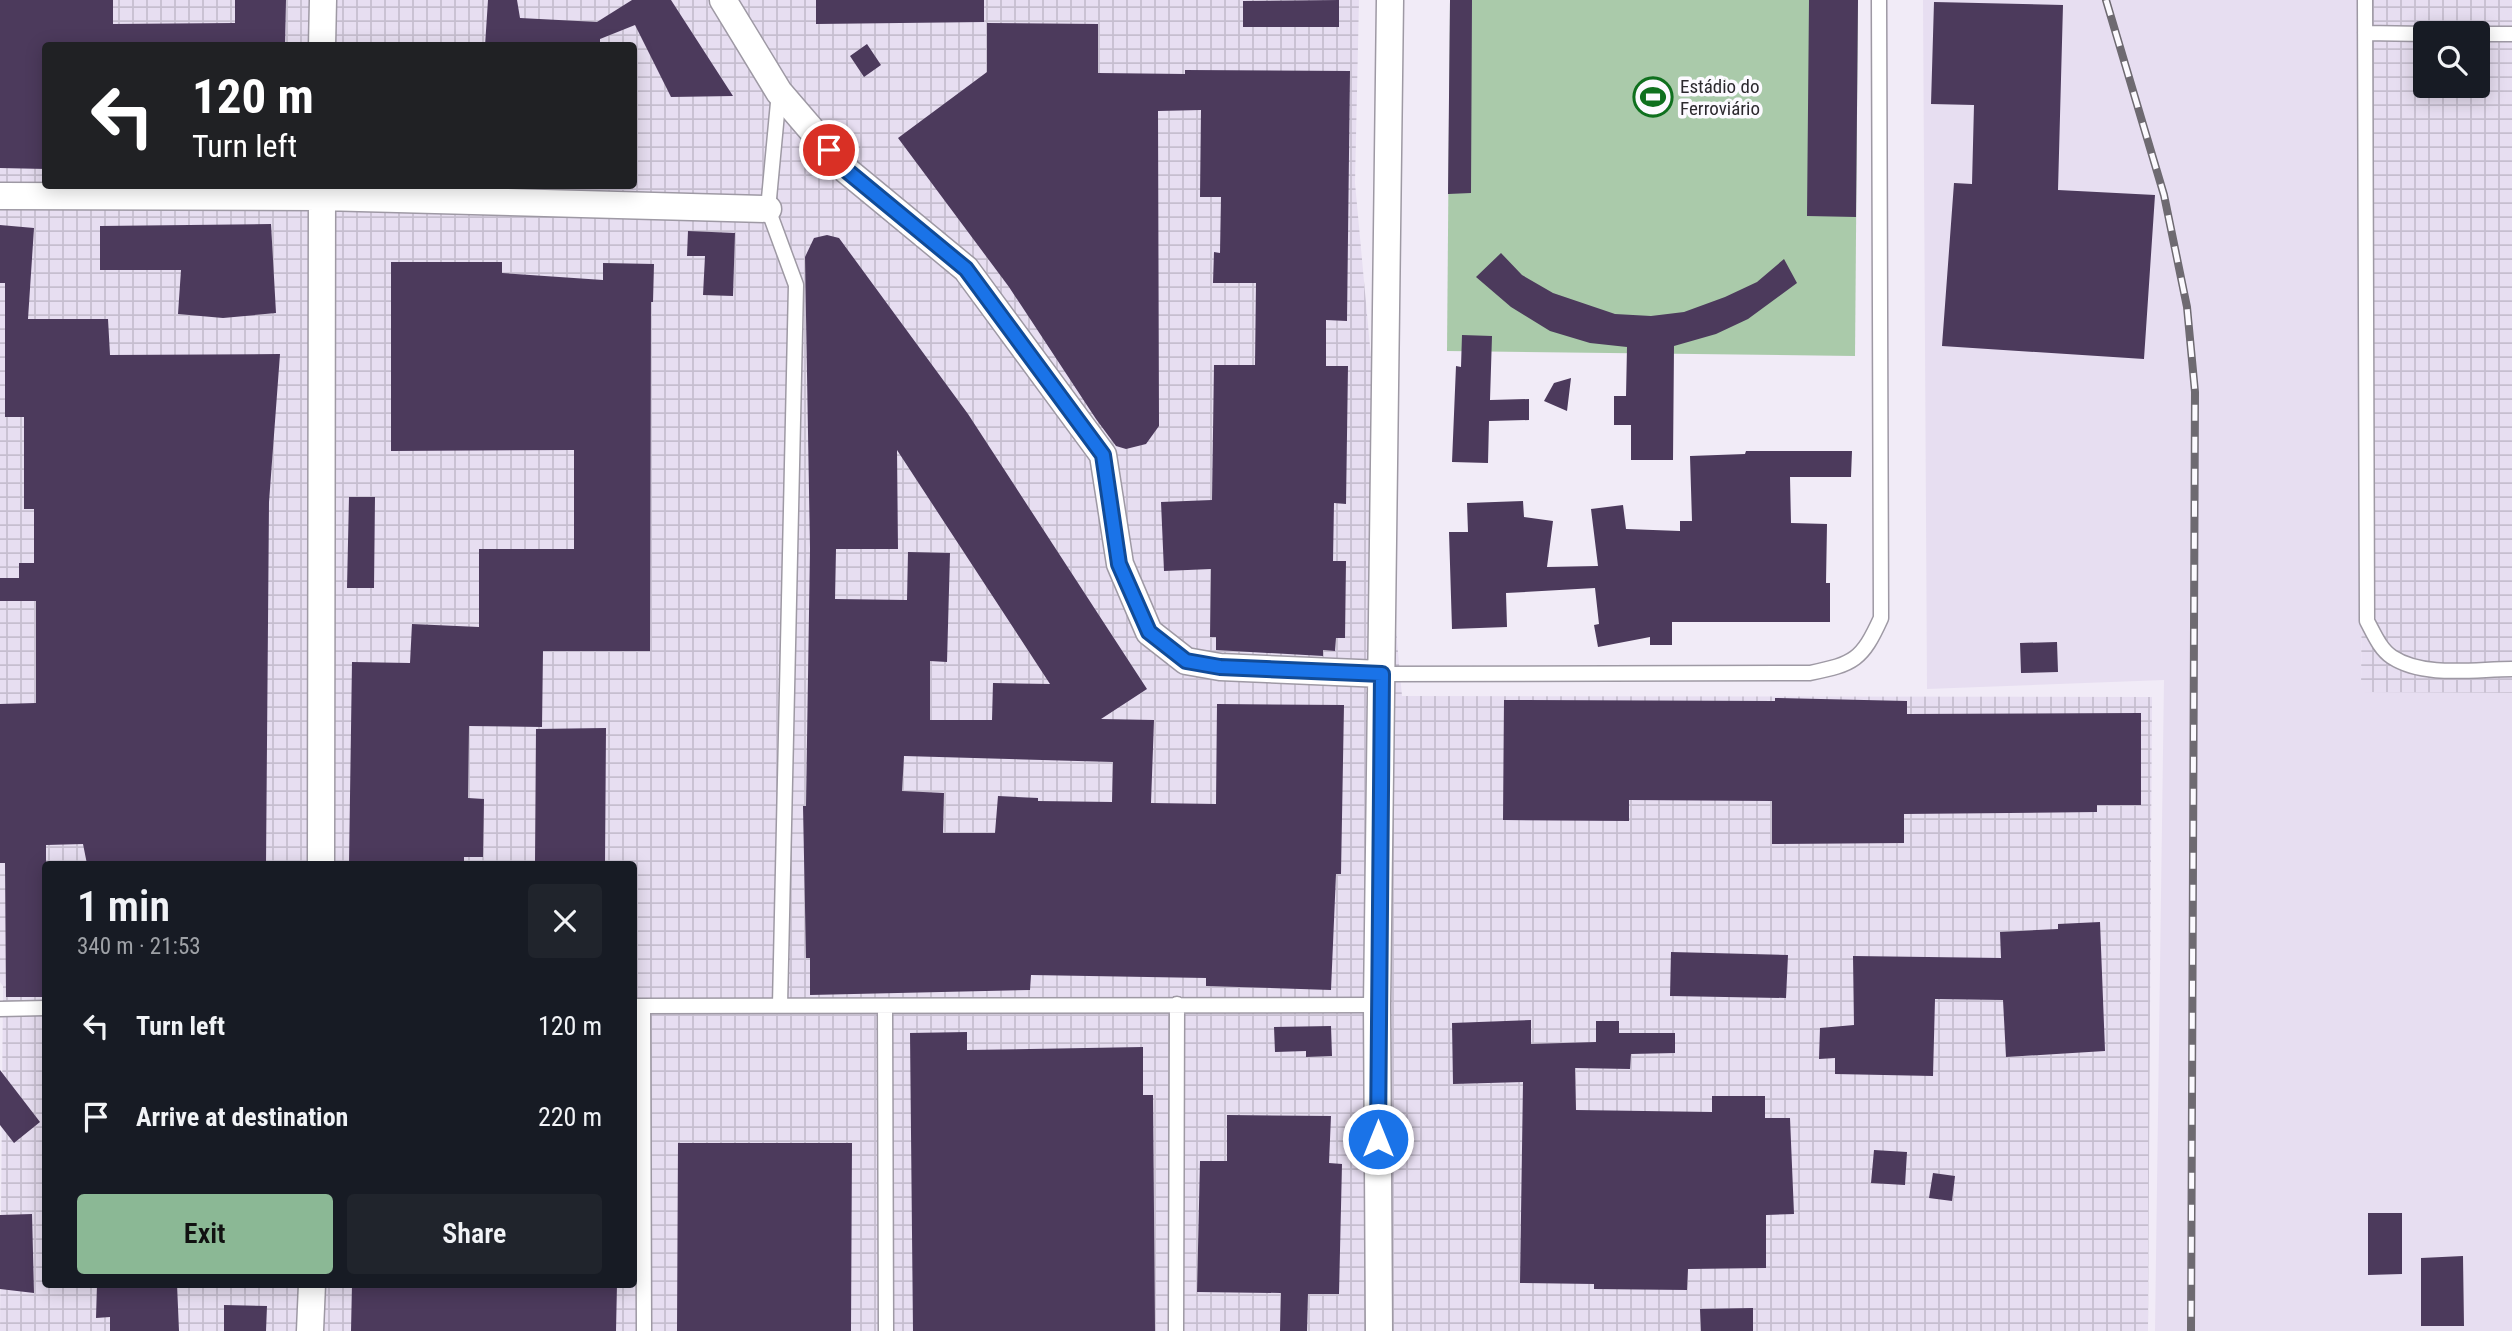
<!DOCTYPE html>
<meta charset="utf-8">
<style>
:root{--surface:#171b24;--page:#20242c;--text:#f1f3f6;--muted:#9ea1a6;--accent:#8bb895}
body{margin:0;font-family:"Roboto Condensed",sans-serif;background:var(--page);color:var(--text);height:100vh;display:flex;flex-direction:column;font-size:26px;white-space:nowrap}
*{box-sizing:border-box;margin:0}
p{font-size:23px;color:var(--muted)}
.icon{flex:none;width:38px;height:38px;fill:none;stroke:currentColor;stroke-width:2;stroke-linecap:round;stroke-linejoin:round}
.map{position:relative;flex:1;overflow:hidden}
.drawer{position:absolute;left:42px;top:861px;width:595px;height:427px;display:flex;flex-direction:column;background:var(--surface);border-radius:7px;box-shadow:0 4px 18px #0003}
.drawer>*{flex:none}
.hud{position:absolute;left:42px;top:42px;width:595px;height:147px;border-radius:7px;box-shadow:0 4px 18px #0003;background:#202124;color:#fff;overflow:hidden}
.tools{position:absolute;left:2413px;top:21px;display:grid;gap:14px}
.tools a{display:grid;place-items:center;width:77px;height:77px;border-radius:7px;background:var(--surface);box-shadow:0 4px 18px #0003;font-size:35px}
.pin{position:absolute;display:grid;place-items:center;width:60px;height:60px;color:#fff;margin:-30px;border:4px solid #fff;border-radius:50%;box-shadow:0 2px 7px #0007}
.me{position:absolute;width:77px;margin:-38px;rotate:0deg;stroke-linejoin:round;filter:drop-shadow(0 0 5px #0008)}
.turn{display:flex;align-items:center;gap:24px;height:147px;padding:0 35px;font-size:32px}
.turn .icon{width:91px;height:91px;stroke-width:2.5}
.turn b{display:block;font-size:49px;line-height:60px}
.round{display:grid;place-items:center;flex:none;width:74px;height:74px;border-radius:7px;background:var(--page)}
.summary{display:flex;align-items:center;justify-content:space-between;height:119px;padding:0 35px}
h1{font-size:42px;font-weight:600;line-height:52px}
.action{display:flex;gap:14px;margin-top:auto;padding:14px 35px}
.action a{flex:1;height:80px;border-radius:7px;background:var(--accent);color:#111;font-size:28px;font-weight:600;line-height:80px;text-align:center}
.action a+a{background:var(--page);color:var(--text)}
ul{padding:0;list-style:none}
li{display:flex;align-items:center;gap:21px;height:91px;padding:0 35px}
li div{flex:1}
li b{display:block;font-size:26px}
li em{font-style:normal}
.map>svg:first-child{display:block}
</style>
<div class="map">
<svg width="2512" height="1331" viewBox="0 0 2512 1331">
<defs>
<pattern id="industrial-grid" width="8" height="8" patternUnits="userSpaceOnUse" patternTransform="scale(1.75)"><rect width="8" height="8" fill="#e7def1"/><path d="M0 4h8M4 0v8" fill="none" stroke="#c6becf"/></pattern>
</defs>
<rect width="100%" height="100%" fill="#f1ebf7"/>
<path fill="#e7def1" d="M 1923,0 L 2366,0 L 2361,691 L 2512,693 L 2512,1331 L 2155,1331 L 2164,680 L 1927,689 Z"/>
<path fill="url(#industrial-grid)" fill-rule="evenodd" d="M 0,0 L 1359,0 L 1355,183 L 1402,696 L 2152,697 L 2148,1331 L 0,1331 L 3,986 L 0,982 ZM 46,46 L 634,46 L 634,186 L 46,186 ZM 46,864 L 634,864 L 634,1284 L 46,1284 Z
M 2366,0 L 2512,0 L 2512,693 L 2361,692 ZM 2426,33 L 2478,33 L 2478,86 L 2426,86 Z"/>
<path fill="#aacaaa" d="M 1450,0 L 1858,0 L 1855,356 L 1447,351 Z"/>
<path fill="#4c3a5c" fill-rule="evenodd" d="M 0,0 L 113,0 L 113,24 L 235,23 L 235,0 L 286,0 L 285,46 L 46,46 L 46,169 L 0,168 Z
M 488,0 L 517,0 L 520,18 L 597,22 L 632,0 L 671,0 L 733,96 L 671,97 L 635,25 L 600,39 L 600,46 L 485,46 Z
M 816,0 L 984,0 L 984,22 L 816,24 Z
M 1339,0 L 1339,27 L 1243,27 L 1243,1 Z
M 1450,0 L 1472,0 L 1471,193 L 1448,194 Z
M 1809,0 L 1858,0 L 1856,217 L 1807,216 Z
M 1934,2 L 2063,5 L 2058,190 L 2155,195 L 2144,359 L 1942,346 L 1954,183 L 1972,184 L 1974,105 L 1931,104 Z
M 987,23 L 1098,24 L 1098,73 L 1185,74 L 1185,70 L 1350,71 L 1347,321 L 1326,320 L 1326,366 L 1348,366 L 1346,504 L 1334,503 L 1333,561 L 1346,561 L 1345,638 L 1336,638 L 1335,651 L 1323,650 L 1323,656 L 1216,650 L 1216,637 L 1210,637 L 1211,569 L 1164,571 L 1161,502 L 1212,500 L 1214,365 L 1255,365 L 1256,283 L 1213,283 L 1214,252 L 1220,253 L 1221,197 L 1200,197 L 1201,110 L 1158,111 L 1159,426 L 1146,444 L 1126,449 L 1116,446 L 1096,419 L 1009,287 L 898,138 L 987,72 Z
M 867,44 L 881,65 L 864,77 L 850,56 Z
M 271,224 L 276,313 L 223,318 L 178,314 L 181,270 L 100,270 L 100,226 Z
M 0,225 L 34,228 L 28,319 L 108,319 L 110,355 L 280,354 L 269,502 L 266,864 L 87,864 L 83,844 L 46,845 L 46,997 L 6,997 L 5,863 L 0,863 L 0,704 L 36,703 L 36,601 L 0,601 L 0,578 L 19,578 L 19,563 L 34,563 L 34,509 L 24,509 L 24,417 L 5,417 L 5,283 L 0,283 Z
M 688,231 L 735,233 L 733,296 L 703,295 L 705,256 L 687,256 Z
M 827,235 L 839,238 L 968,414 L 1147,689 L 1101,719 L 1154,720 L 1151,803 L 1216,804 L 1217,704 L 1344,705 L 1341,874 L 1336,874 L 1331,990 L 1206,986 L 1206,978 L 1031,975 L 1030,990 L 810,995 L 810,958 L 806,958 L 803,806 L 806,806 L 810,549 L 805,257 L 814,238 ZM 897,450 L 1050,684 L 993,683 L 992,720 L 930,720 L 930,661 L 947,662 L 950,553 L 908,552 L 907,600 L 835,599 L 836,549 L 898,549 ZM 904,756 L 1113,762 L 1112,802 L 1038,801 L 1038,798 L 998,796 L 995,833 L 943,833 L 944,793 L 902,791 Z
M 1501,253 L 1522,275 L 1553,293 L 1615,314 L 1651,316 L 1684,312 L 1725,297 L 1757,282 L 1784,259 L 1797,283 L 1748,319 L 1716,334 L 1674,346 L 1673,460 L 1631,460 L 1631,425 L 1614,425 L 1614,396 L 1626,396 L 1627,347 L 1590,343 L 1550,331 L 1511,307 L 1476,277 Z
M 391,262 L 502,262 L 502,273 L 603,280 L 603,263 L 654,264 L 653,302 L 651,302 L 650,651 L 543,651 L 542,727 L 469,726 L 468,798 L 484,799 L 483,857 L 464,857 L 464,864 L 349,864 L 352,662 L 410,663 L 412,624 L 479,627 L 479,549 L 574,549 L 574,450 L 391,451 Z
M 1462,335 L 1492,336 L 1490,400 L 1529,399 L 1529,420 L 1489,421 L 1488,463 L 1452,462 L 1456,366 L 1461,367 Z
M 1571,378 L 1567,411 L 1544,401 L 1554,383 Z
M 1746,451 L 1852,451 L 1851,477 L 1790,477 L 1791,523 L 1827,524 L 1826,583 L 1830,583 L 1830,622 L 1672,622 L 1672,645 L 1650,645 L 1650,637 L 1598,647 L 1594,625 L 1599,624 L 1595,588 L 1506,593 L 1507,627 L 1452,629 L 1449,532 L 1468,532 L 1467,503 L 1523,501 L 1524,517 L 1553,521 L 1547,567 L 1598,566 L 1591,509 L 1623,505 L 1626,529 L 1680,531 L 1680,521 L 1692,521 L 1690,456 L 1745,454 Z
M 349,497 L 375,497 L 374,588 L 347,588 Z
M 2057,642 L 2058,672 L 2021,673 L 2020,643 Z
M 1775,698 L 1907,701 L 1907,714 L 2141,713 L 2141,805 L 2097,805 L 2097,812 L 1904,814 L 1904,843 L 1772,844 L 1772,801 L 1629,800 L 1629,821 L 1503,820 L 1504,700 L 1775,701 Z
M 606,728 L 605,864 L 535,864 L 536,729 Z
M 2100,922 L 2105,1051 L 2006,1057 L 2003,1000 L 1935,999 L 1933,1076 L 1835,1074 L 1835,1058 L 1819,1059 L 1820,1028 L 1854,1025 L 1853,956 L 2001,958 L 2000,932 L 2058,929 L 2058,924 Z
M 1671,952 L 1788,955 L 1786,998 L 1670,996 Z
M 1531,1020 L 1531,1044 L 1596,1042 L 1596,1021 L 1619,1021 L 1619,1033 L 1675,1033 L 1675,1053 L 1631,1054 L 1630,1069 L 1575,1068 L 1576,1110 L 1712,1112 L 1712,1096 L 1765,1096 L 1765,1118 L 1790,1118 L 1794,1214 L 1766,1215 L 1766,1268 L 1688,1269 L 1687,1290 L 1594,1289 L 1594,1284 L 1520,1283 L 1523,1082 L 1453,1084 L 1452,1023 Z
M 1331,1026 L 1332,1056 L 1306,1057 L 1306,1051 L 1275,1052 L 1274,1027 Z
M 967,1032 L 967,1050 L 1143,1047 L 1143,1095 L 1153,1095 L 1155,1331 L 913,1331 L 910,1033 Z
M 0,1070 L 40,1122 L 14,1143 L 0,1125 Z
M 1227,1115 L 1331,1116 L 1329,1163 L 1342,1164 L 1339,1294 L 1308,1294 L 1307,1331 L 1280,1331 L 1281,1293 L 1197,1292 L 1200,1161 L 1227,1161 Z
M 678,1143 L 852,1143 L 851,1331 L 677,1331 Z
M 1874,1150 L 1907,1152 L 1905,1185 L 1871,1183 Z
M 1933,1173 L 1955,1176 L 1952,1201 L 1929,1198 Z
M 2368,1213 L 2402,1213 L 2402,1274 L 2368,1275 Z
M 32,1214 L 34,1293 L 0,1289 L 0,1215 Z
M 2463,1256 L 2464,1326 L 2421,1326 L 2421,1258 Z
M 97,1284 L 177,1284 L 179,1331 L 110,1331 L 110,1317 L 96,1318 Z
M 352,1284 L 617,1284 L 616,1331 L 351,1331 Z
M 224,1305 L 267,1306 L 266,1331 L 224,1331 Z
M 1753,1308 L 1753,1331 L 1701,1331 L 1700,1309 Z"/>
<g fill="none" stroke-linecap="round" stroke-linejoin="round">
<g stroke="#9e99a4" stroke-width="17">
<path id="lane" d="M 2365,0 L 2367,621 C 2374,634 2380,649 2392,657 C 2424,678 2475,669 2512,669
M 2365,33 L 2426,34
M 2478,34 L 2512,34
M 779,92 L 768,209 L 796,285 L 780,1005
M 1382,674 L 1810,673 C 1854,664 1862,660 1881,618 L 1879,0
M 634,1006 L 1377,1005
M 643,1006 L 644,1331
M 885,1007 L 886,1331
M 0,1009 L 46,1008
M 1176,1331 L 1177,1004"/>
</g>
<g stroke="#9e99a4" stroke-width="29">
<path id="street" d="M 723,0 L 779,92 L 846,170 L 966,269 L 1103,455 L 1120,564 L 1149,632 L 1186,661 L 1220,667 L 1382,674
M 322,46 L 323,0
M 0,196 L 322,197 L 768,209
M 321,864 L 322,186
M 310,1331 L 312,1284
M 1379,1331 L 1377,1005 L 1390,0"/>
</g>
<use href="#lane" stroke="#fff" stroke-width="14"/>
<use href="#street" stroke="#fff" stroke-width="26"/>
<g stroke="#6e6a71" stroke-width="8">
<path id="rail" d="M 2106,0 L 2164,195 L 2187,307 L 2195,392 L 2191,1331"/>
</g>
<use href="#rail" stroke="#fcfaff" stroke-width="5" stroke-dasharray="16" stroke-linecap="butt"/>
</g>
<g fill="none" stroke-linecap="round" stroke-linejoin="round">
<g stroke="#114b97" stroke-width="18">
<path id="route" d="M 829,150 L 846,170 L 966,269 L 1103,455 L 1119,564 L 1149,632 L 1186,661 L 1220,667 L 1382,674 L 1378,1139"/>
</g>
<use href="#route" stroke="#1a73e8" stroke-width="12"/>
</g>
<defs>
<g id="stadium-ring" transform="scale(2.0125)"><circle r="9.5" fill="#fcfaff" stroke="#0f701e" stroke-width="1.5"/><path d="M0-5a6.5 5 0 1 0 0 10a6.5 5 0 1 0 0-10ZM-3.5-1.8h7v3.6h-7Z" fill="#0f701e"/></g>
</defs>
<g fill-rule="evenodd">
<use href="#stadium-ring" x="1653" y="97"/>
</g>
<g text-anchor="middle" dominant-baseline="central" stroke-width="7" stroke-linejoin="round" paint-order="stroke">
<g font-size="19" fill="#2c292e" stroke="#fcfaff" text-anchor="start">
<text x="1680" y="86">Estádio do<tspan x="1680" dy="22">Ferroviário</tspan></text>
</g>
</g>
</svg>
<div class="tools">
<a><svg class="icon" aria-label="search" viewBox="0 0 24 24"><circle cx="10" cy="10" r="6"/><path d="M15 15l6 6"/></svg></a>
</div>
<div class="pin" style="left:829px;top:150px;background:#d93025"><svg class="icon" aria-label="arrive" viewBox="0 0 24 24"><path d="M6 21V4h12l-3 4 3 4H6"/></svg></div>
<svg class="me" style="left:1378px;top:1139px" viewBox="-20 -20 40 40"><circle r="17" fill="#1a73e8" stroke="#fff" stroke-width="3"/><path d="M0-11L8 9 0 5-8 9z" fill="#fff"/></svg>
<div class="hud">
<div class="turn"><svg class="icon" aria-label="left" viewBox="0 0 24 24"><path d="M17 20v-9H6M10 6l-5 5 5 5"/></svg><div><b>120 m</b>Turn left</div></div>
</div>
<section class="drawer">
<div class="summary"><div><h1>1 min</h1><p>340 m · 21:53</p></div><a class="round"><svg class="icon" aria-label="close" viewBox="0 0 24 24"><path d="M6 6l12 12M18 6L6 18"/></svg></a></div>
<ul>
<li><svg class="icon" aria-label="left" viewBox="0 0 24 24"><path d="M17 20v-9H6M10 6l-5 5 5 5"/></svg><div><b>Turn left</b></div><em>120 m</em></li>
<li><svg class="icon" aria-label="arrive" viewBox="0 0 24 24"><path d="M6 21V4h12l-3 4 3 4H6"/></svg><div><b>Arrive at destination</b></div><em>220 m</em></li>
</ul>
<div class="action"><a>Exit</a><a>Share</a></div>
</section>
</div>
